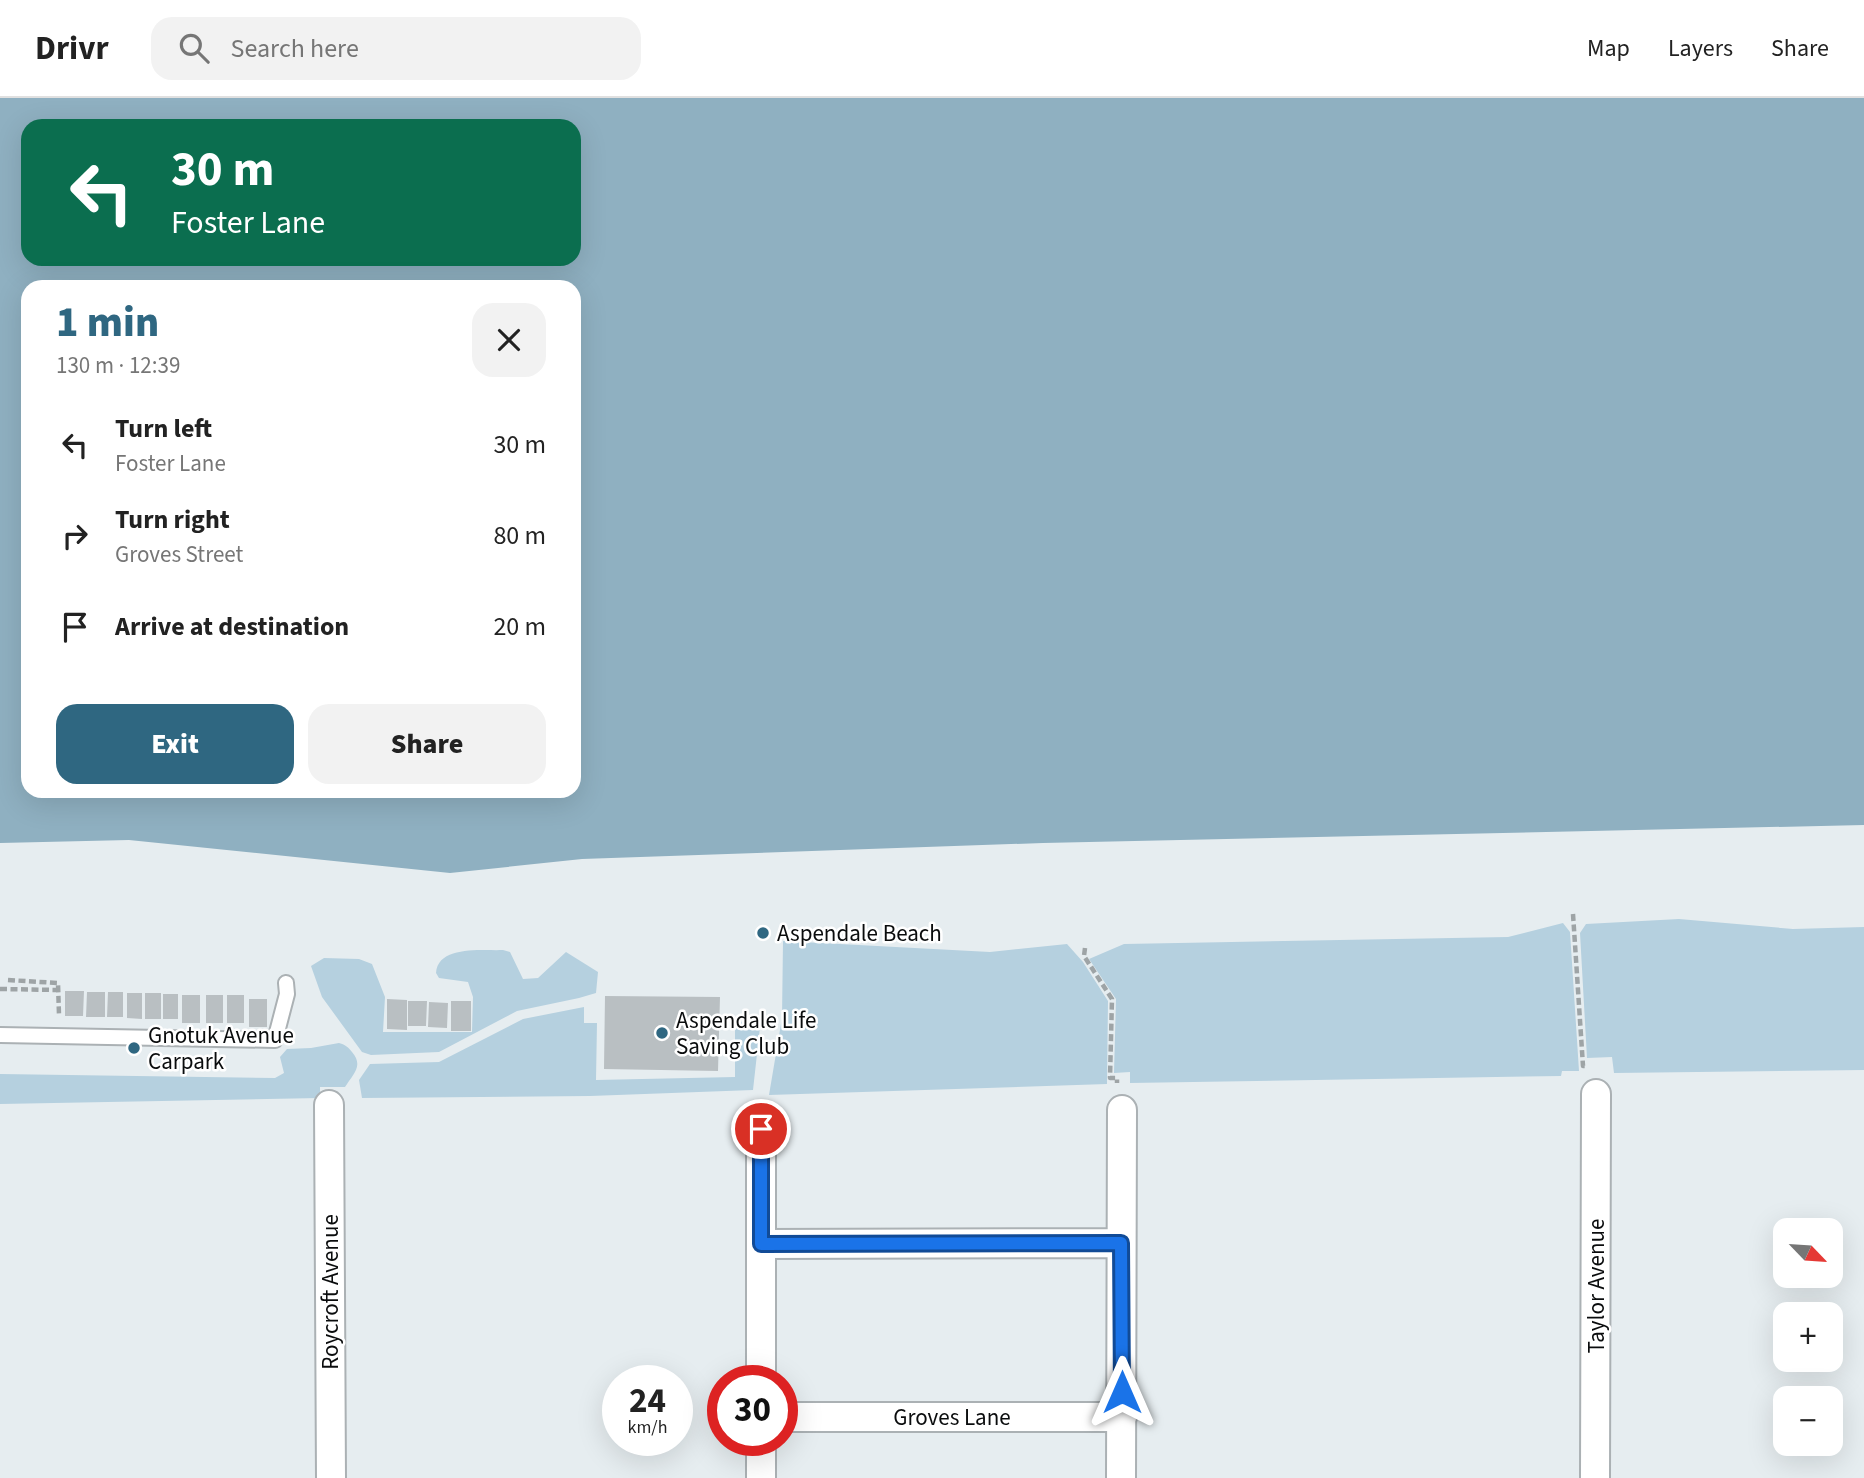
<!DOCTYPE html>
<meta charset="utf-8">
<style>
:root{--surface:#fff;--page:#f2f2f2;--text:#222;--muted:#767676;--line:#e0e0e0;--accent:#2f6781}
body{margin:0;font-family:"Source Sans 3",sans-serif;background:var(--page);color:var(--text);height:100vh;display:flex;flex-direction:column;font-size:26px;white-space:nowrap}
*{box-sizing:border-box;margin:0}
p{font-size:23px;color:var(--muted)}
.icon{flex:none;width:38px;height:38px;fill:none;stroke:currentColor;stroke-width:2;stroke-linecap:round;stroke-linejoin:round}
.map{position:relative;flex:1;overflow:hidden}
.sheet{position:absolute;left:21px;top:182px;width:560px;height:518px;display:flex;flex-direction:column;background:var(--surface);border-radius:21px;box-shadow:0 7px 28px #0002}
.sheet>*{flex:none}
.hud{position:absolute;left:21px;top:21px;width:560px;height:147px;border-radius:21px;box-shadow:0 7px 28px #0002;background:#0b6e4f;color:#fff;overflow:hidden}
.needle{width:46px;rotate:115deg}
.controls{position:absolute;left:1773px;top:1120px;display:grid;gap:14px}
.controls a{display:grid;place-items:center;width:70px;height:70px;border-radius:14px;background:var(--surface);box-shadow:0 7px 28px #0002;font-size:35px}
.speed{position:absolute;left:602px;top:1267px;display:flex;gap:14px;font-size:35px;font-weight:700;text-align:center}
.speed>*{display:grid;place-content:center;width:91px;height:91px;border-radius:50%;background:var(--surface);box-shadow:0 7px 28px #0002;line-height:1}
.speed small{font-size:18px;font-weight:400}
.speed .limit{border:10px solid #d22;background:#fff;color:#111}
.pin{position:absolute;display:grid;place-items:center;width:60px;height:60px;color:#fff;margin:-30px;border:4px solid #fff;border-radius:50%;box-shadow:0 2px 7px #0007}
.me{position:absolute;width:77px;margin:-38px;rotate:0deg;stroke-linejoin:round;filter:drop-shadow(0 0 5px #0008)}
.turn{display:flex;align-items:center;gap:24px;height:147px;padding:0 35px;font-size:32px}
.turn .icon{width:91px;height:91px;stroke-width:2.5}
.turn b{display:block;font-size:49px;line-height:60px}
.round{display:grid;place-items:center;flex:none;width:74px;height:74px;border-radius:21px;background:var(--page)}
.head{display:flex;align-items:center;justify-content:space-between;height:119px;padding:0 35px}
h1{font-size:42px;font-weight:800;line-height:52px;color:var(--accent)}
.cta{display:flex;gap:14px;margin-top:auto;padding:14px 35px}
.cta a{flex:1;height:80px;border-radius:21px;background:var(--accent);color:#fff;font-size:28px;font-weight:800;line-height:80px;text-align:center}
.cta a+a{background:var(--page);color:var(--text)}
ul{padding:0;list-style:none}
li{display:flex;align-items:center;gap:21px;height:91px;padding:0 35px}
li div{flex:1}
li b{display:block;font-size:26px}
li em{font-style:normal}
header{display:flex;align-items:center;gap:42px;box-sizing:border-box;height:98px;padding:0 35px;background:var(--surface);border-bottom:2px solid var(--line)}
header strong{font-size:33px}
nav{display:flex;gap:38px;margin-inline-start:auto;font-size:24px}
.search{width:490px;height:63px;background:var(--page);display:flex;align-items:center;gap:18px;box-sizing:border-box;padding:0 24px;border-radius:21px;color:var(--muted);font-size:26px}
.map>svg:first-child{display:block}
</style>
<header>
<strong>Drivr</strong>
<div class="search"><svg class="icon" aria-label="search" viewBox="0 0 24 24"><circle cx="10" cy="10" r="6"/><path d="M15 15l6 6"/></svg>Search here</div>
<nav><a>Map</a><a>Layers</a><a>Share</a></nav>
</header>
<div class="map">
<svg width="1864" height="1380" viewBox="0 0 1864 1380">
<rect width="100%" height="100%" fill="#e6edf0"/>
<path fill="#b5d0df" d="M 1679,821 L 1793,831 L 1864,829 L 1864,972 L 1614,975 L 1612,959 L 1587,960 L 1580,835 L 1586,826 Z
M 1563,825 L 1570,834 L 1579,973 L 1562,973 L 1561,978 L 1130,985 L 1130,974 L 1114,975 L 1116,901 L 1089,861 L 1124,846 L 1508,839 Z
M 783,843 L 990,854 L 1067,846 L 1083,864 L 1108,903 L 1107,986 L 769,997 L 782,920 Z
M 503,852 L 510,854 L 523,881 L 538,880 L 566,854 L 598,874 L 596,895 L 579,900 L 517,913 L 439,954 L 371,957 L 362,954 L 322,899 L 311,868 L 324,860 L 359,861 L 372,866 L 385,899 L 383,934 L 472,934 L 473,899 L 468,884 L 439,880 L 436,875 C 438,847 483,853 503,852 Z
M 584,909 L 584,925 L 597,925 L 596,982 L 735,979 L 735,924 L 755,925 L 760,929 L 753,992 L 590,998 L 362,1000 L 359,982 L 370,966 L 439,964 L 523,921 Z
M 339,945 C 346,947 348,949 352,954 C 364,968 353,976 345,989 L 320,989 L 320,1000 L 0,1006 L 0,976 L 275,980 L 284,975 L 280,959 L 287,951 L 311,950 Z"/>
<path fill="#8fb0c1" fill-rule="evenodd" d="M 0,0 L 1864,0 L 1864,727 L 1043,745 L 582,761 L 450,775 L 129,742 L 0,745 ZM 28,28 L 574,28 L 574,161 L 28,161 ZM 28,189 L 574,189 L 574,693 L 28,693 Z"/>
<path fill="#b9bfc2" d="M 65,893 L 84,893 L 83,918 L 65,918 Z
M 87,894 L 105,894 L 105,919 L 86,919 Z
M 108,894 L 123,894 L 123,919 L 107,919 Z
M 127,895 L 142,895 L 142,921 L 127,920 Z
M 145,895 L 161,895 L 161,921 L 145,921 Z
M 163,896 L 178,896 L 178,921 L 163,921 Z
M 182,897 L 200,897 L 200,925 L 182,925 Z
M 206,897 L 223,897 L 223,925 L 206,925 Z
M 227,897 L 244,897 L 244,925 L 227,925 Z
M 605,898 L 720,899 L 718,973 L 604,971 Z
M 249,901 L 267,901 L 267,929 L 249,929 Z
M 387,901 L 407,902 L 407,932 L 387,931 Z
M 408,903 L 427,903 L 426,928 L 408,928 Z
M 451,903 L 471,903 L 471,933 L 451,933 Z
M 429,904 L 448,905 L 447,930 L 428,929 Z"/>
<g fill="none" stroke-linecap="round" stroke-linejoin="round">
<g stroke="#abb1b4" stroke-width="18">
<path id="service" d="M 0,937 L 275,942 L 287,896 L 286,885"/>
</g>
<g stroke="#abb1b4" stroke-width="32">
<path id="minor" d="M 329,1007 L 331,1380
M 761,1031 L 761,1283
M 762,1146 L 1121,1145
M 782,1319 L 1122,1319
M 761,1342 L 761,1380
M 1121,1380 L 1122,1012
M 1595,1380 L 1596,996"/>
</g>
<path stroke="#9ea4a6" stroke-width="4.5" stroke-dasharray="7 3.5" stroke-linecap="butt" d="M 1573,816 L 1583,968 L 1586,968
M 1085,850 L 1084,858 L 1112,901 L 1110,980 L 1117,980 L 1117,985
M 8,882 L 58,885 L 59,917
M 0,891 L 58,892"/>
<use href="#service" stroke="#fff" stroke-width="14"/>
<use href="#minor" stroke="#fff" stroke-width="28"/>
</g>
<g fill="none" stroke-linecap="round" stroke-linejoin="round">
<g stroke="#114b97" stroke-width="18">
<path id="route" d="M 761,1031 L 761,1146 L 1121,1145 L 1122,1294"/>
</g>
<use href="#route" stroke="#1a73e8" stroke-width="12"/>
</g>
<g fill="#2f6781" stroke="#fff" stroke-width="2.5">
<circle cx="763" cy="835" r="7"/>
<circle cx="662" cy="935" r="7"/>
<circle cx="134" cy="950" r="7"/>
</g>
<g text-anchor="middle" dominant-baseline="central" stroke-width="5" stroke-linejoin="round" paint-order="stroke">
<g font-size="23" fill="#0a0c0d" stroke="#fff" text-anchor="start">
<text x="777" y="835">Aspendale Beach</text>
<text x="676" y="922">Aspendale Life<tspan x="676" dy="26">Saving Club</tspan></text>
<text x="148" y="937">Gnotuk Avenue<tspan x="148" dy="26">Carpark</tspan></text>
</g>
<g font-size="23" fill="#0a0c0d" stroke="#fff">
<text transform="translate(1596 1188) rotate(-90)">Taylor Avenue</text>
<text transform="translate(330 1194) rotate(-90)">Roycroft Avenue</text>
<text x="952" y="1319">Groves Lane</text>
</g>
</g>
</svg>
<div class="controls">
<a><svg class="needle" viewBox="-14 -14 28 28"><path d="M0-13l5 13h-10z" fill="#e53935"/><path d="M0 13l5-13h-10z" fill="#767676"/></svg></a>
<a>+</a>
<a>−</a>
</div>
<div class="speed"><div>24<small>km/h</small></div><div class="limit">30</div></div>
<div class="pin" style="left:761px;top:1031px;background:#d93025"><svg class="icon" aria-label="arrive" viewBox="0 0 24 24"><path d="M6 21V4h12l-3 4 3 4H6"/></svg></div>
<svg class="me" style="left:1122px;top:1294px" viewBox="-20 -20 40 40"><path d="M0-17L14 15 0 8-14 15z" fill="#1a73e8" stroke="#fff" stroke-width="4"/></svg>
<div class="hud">
<div class="turn"><svg class="icon" aria-label="left" viewBox="0 0 24 24"><path d="M17 20v-9H6M10 6l-5 5 5 5"/></svg><div><b>30 m</b>Foster Lane</div></div>
</div>
<section class="sheet">
<div class="head"><div><h1>1 min</h1><p>130 m · 12:39</p></div><a class="round"><svg class="icon" aria-label="close" viewBox="0 0 24 24"><path d="M6 6l12 12M18 6L6 18"/></svg></a></div>
<ul>
<li><svg class="icon" aria-label="left" viewBox="0 0 24 24"><path d="M17 20v-9H6M10 6l-5 5 5 5"/></svg><div><b>Turn left</b><p>Foster Lane</p></div><em>30 m</em></li>
<li><svg class="icon" aria-label="right" viewBox="0 0 24 24"><path d="M7 20v-9h11M14 6l5 5-5 5"/></svg><div><b>Turn right</b><p>Groves Street</p></div><em>80 m</em></li>
<li><svg class="icon" aria-label="arrive" viewBox="0 0 24 24"><path d="M6 21V4h12l-3 4 3 4H6"/></svg><div><b>Arrive at destination</b></div><em>20 m</em></li>
</ul>
<div class="cta"><a>Exit</a><a>Share</a></div>
</section>
</div>
